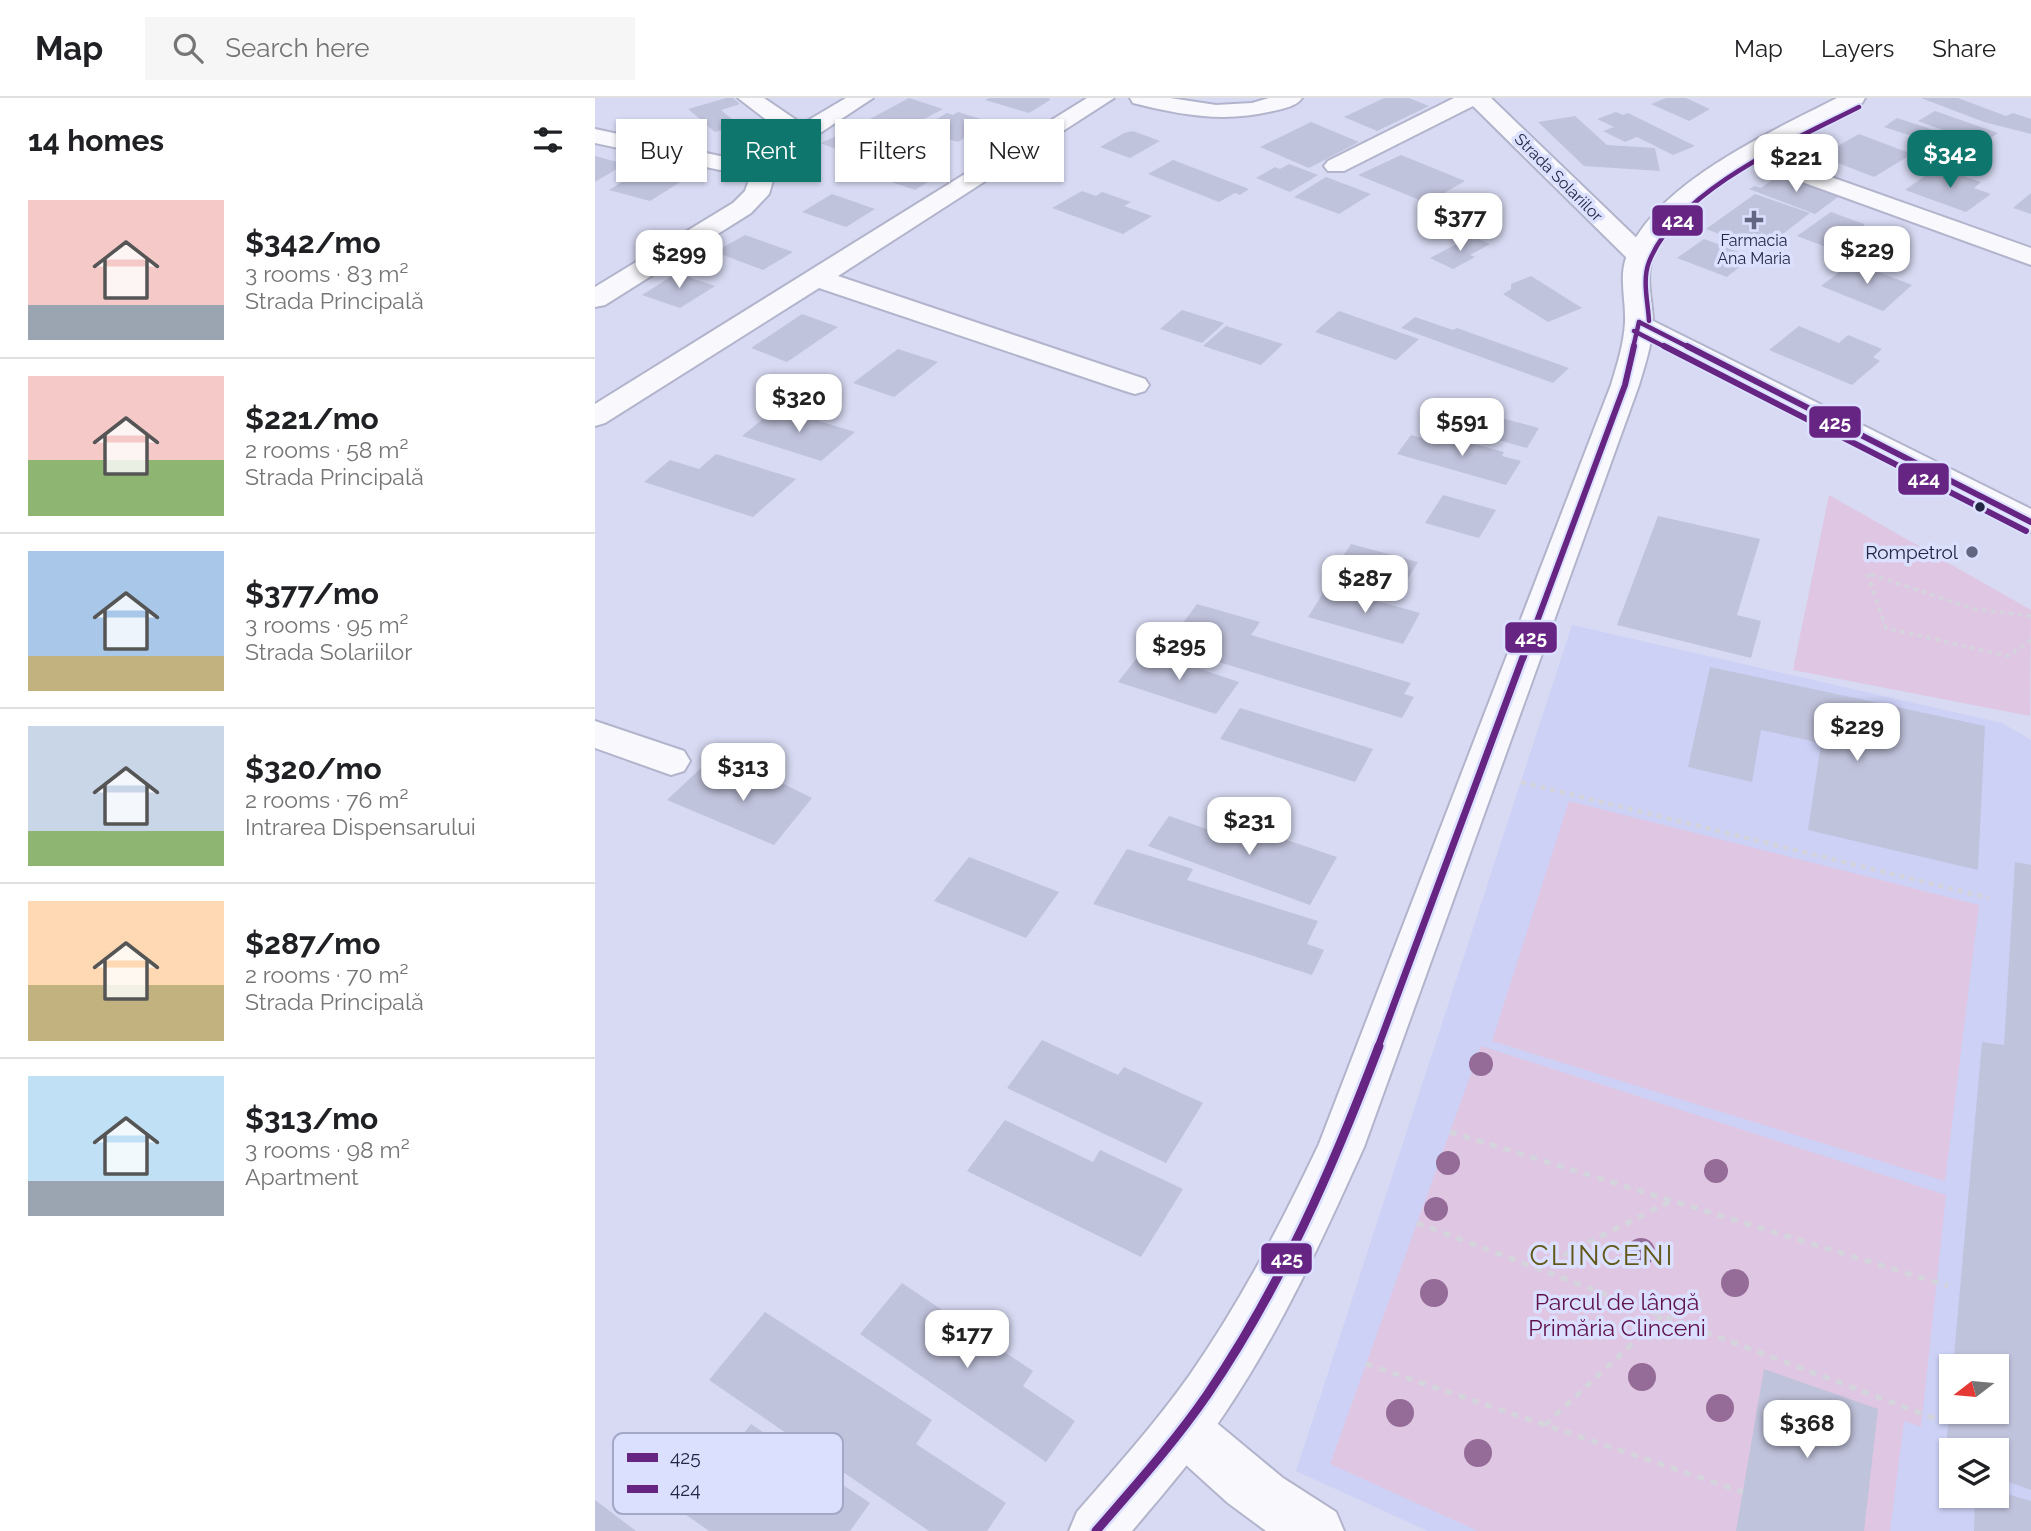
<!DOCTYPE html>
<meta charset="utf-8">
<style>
:root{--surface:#fff;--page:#f6f6f6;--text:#202124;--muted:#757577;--line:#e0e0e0;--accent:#0f766e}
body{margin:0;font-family:Raleway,sans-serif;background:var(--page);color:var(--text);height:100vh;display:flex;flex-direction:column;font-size:26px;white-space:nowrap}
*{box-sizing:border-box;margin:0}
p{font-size:23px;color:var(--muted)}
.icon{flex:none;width:38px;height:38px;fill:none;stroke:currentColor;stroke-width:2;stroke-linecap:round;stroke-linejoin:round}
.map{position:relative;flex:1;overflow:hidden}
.details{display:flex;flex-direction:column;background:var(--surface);width:595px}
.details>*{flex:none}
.top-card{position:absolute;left:21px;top:21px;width:665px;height:63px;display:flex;gap:14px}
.needle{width:46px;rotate:254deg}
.tools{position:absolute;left:1344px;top:1256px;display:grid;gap:14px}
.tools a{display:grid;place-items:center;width:70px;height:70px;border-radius:0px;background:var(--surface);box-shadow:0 2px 5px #0004;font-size:35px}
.price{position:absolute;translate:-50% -60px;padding:0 16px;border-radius:14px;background:#fff;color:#222;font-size:23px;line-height:46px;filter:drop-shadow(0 2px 4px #0008)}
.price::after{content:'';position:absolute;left:50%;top:42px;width:21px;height:16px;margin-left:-10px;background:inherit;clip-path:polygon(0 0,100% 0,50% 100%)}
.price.on{background:var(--accent);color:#fff}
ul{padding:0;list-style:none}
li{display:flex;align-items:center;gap:21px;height:175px;padding:0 28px}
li+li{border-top:2px solid var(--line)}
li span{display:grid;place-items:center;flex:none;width:196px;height:140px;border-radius:0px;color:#555}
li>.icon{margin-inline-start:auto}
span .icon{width:84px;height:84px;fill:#fffc;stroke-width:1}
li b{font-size:30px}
h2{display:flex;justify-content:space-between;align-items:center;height:84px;padding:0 28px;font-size:30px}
.pill{padding:0 24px;border-radius:0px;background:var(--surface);box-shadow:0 2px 5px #0004;font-size:24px;line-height:63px}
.pill.on{background:var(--accent);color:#fff}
header{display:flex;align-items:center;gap:42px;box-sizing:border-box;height:98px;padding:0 35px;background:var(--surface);border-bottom:2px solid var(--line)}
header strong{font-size:33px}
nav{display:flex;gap:38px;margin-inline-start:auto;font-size:24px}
.search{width:490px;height:63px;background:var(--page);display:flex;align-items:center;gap:18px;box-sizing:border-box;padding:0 24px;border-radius:0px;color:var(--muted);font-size:26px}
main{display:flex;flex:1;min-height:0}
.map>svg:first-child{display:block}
</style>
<header>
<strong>Map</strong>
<div class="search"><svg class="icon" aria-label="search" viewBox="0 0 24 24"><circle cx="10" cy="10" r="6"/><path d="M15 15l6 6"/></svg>Search here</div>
<nav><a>Map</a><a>Layers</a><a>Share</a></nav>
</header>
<main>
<section class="details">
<h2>14 homes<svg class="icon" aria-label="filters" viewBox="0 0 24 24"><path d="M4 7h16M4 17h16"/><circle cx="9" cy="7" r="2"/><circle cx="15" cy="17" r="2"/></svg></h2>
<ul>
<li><span style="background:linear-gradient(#f6c9c9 75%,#9aa5b1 0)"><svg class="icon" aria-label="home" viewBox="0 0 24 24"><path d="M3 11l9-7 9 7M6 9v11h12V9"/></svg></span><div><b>$342/mo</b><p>3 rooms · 83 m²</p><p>Strada Principală</p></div></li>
<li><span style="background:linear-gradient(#f6c9c9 60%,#8fb573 0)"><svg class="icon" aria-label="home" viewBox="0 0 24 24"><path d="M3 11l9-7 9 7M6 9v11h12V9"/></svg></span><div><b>$221/mo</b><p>2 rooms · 58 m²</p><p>Strada Principală</p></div></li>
<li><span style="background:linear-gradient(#a9c7e8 75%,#c2b280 0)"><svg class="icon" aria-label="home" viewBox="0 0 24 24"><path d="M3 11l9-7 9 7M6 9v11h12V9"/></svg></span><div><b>$377/mo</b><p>3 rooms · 95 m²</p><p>Strada Solariilor</p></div></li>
<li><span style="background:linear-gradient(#c9d6e8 75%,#8fb573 0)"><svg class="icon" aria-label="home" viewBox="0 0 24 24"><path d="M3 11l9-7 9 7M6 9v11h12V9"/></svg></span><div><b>$320/mo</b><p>2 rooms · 76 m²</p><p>Intrarea Dispensarului</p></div></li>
<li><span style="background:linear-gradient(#ffd9b3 60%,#c2b280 0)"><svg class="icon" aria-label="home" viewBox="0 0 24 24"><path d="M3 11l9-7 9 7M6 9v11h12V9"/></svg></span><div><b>$287/mo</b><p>2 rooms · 70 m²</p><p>Strada Principală</p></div></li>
<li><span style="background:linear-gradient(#bfe0f5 75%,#9aa5b1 0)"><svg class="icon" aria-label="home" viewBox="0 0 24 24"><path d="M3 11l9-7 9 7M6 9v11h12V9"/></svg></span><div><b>$313/mo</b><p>3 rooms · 98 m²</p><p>Apartment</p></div></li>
</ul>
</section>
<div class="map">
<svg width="1436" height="1433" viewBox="0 0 1436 1433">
<rect width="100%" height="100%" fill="#d7daf2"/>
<!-- built -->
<path fill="#cdd1f6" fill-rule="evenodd" d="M977,527L1407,625L1436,642V1433H833L701,1373ZM1356,1269H1402V1314H1356ZM1356,1353H1402V1398H1356Z"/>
<!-- green -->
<g fill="#dfc6e3">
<polygon points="1234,397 1436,512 1435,618 1198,572"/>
<polygon points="974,703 1384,807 1350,1083 897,943"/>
<polygon points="886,948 1351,1097 1326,1329 1309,1323 1295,1433 883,1433 735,1366"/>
</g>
<!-- building -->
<g fill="#c0c3dc">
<polygon points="131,0 138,0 145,6 126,12 144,27 120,34 93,11"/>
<polygon points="314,0 348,11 307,33 273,22"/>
<polygon points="394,0 454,0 455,2 434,15 390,2"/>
<polygon points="789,0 814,0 834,8 782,33 749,19"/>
<polygon points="1071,0 1091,0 1115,11 1094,23 1056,6"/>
<polygon points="1326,0 1363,0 1411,18 1418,15 1436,21 1436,36 1389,24"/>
<polygon points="1340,13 1403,35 1387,46 1323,23"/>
<polygon points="363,14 396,24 363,44 323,32 352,15 358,17"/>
<polygon points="1021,14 1028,17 1033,15 1100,48 1078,57 1042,39 1030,44 1008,33 1019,29 1002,21"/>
<polygon points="980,18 1012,47 1060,50 1065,73 989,68 943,24"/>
<polygon points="1302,20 1381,46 1369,55 1289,29"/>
<polygon points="716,24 764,44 714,70 665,49"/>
<polygon points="265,27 296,39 257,58 226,45"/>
<polygon points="538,33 565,43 535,60 505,49 529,35"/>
<polygon points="1264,36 1317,56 1279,79 1225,58"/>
<polygon points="316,57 356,70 320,92 279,78"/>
<polygon points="806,57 870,83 832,105 763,77"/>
<polygon points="0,58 30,66 0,84"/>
<polygon points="578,62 654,91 645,97 640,95 624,104 553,76"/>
<polygon points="694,66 723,77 695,94 661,80 680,69 685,71"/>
<polygon points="47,72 87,83 55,103 14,92"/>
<polygon points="1337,73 1348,77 1354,73 1386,84 1379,90 1396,96 1371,114 1310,92"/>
<polygon points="1184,77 1243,99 1220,116 1154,91 1160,88 1166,90"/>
<polygon points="731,79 776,96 744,116 699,99"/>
<polygon points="487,93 501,98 507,94 536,104 529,108 557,118 528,136 457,110"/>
<polygon points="1436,95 1436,116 1418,110"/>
<polygon points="237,96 280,111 251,129 207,114"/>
<polygon points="1160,96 1215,115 1167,152 1111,131"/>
<polygon points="1236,114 1269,126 1269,134 1262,139 1267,141 1247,155 1202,138"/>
<polygon points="150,137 198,154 168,172 120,154"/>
<polygon points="877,138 895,146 875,157 880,159 858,171 835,160"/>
<polygon points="1109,141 1157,159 1132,179 1082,160"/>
<polygon points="1258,164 1317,187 1288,213 1226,188"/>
<polygon points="82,175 120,188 85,210 47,197"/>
<polygon points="936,178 987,210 953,224 908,196 916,191 916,186"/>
<polygon points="587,212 629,225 607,245 565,231"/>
<polygon points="744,213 824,241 801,262 720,234"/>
<polygon points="207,216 243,229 192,264 156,250"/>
<polygon points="820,219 858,232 862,230 974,270 958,285 806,230"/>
<polygon points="631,228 688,246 666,267 608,248"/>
<polygon points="1204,228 1244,245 1253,237 1287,251 1278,259 1285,263 1257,287 1174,252"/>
<polygon points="303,251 343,264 299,299 258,285"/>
<polygon points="180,311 197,316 204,311 229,319 224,323 260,334 226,363 147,338"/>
<polygon points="873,311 944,330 932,350 860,330"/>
<polygon points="816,337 840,344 846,337 909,354 907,358 926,363 911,387 802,356"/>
<polygon points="121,356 201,381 158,419 49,384 75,362 104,371"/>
<polygon points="848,397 901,412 884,440 830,425"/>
<polygon points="1063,418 1165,441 1142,517 1166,523 1156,560 1022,527"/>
<polygon points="756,446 823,464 802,499 771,490 777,480 740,470"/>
<polygon points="732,489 825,515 808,546 713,519"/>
<polygon points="602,506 665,524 656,537 816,585 809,596 819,599 807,620 571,548"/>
<polygon points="548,552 644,584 621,616 523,584"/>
<polygon points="1115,569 1390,628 1383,772 1213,732 1226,645 1166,632 1157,684 1093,669"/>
<polygon points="645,610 778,651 760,684 625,641"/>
<polygon points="106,670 137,682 148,674 167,683 173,678 217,700 179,747 72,702"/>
<polygon points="574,718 632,738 642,725 742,759 715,807 553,748"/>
<polygon points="532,751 598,771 592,782 723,823 712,846 729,852 717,877 498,806"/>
<polygon points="374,759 464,794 431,840 339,803"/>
<polygon points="1420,764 1436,767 1436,1392 1402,1380 1402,1353 1356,1353 1356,1365 1350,1363 1354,1314 1402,1314 1402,1269 1358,1269 1387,944 1409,947"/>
<polygon points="447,942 523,977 529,969 608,1005 571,1065 412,990"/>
<polygon points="410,1022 498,1064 505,1052 588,1091 546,1159 372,1073"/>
<polygon points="307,1185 438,1273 428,1288 480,1323 451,1364 265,1236"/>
<polygon points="170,1214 337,1322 321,1346 411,1405 392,1433 334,1433 114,1282"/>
<polygon points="1169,1271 1283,1311 1269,1433 1141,1433"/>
<polygon points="156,1326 275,1405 255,1433 114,1433 87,1414"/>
<polygon points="1402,1393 1436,1403 1436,1433 1379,1433 1380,1398 1402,1398"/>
<polygon points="0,1402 41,1433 0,1433"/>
</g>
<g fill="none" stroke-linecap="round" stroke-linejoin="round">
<defs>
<g id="minor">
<polygon points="143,0 169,0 207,26 251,0 278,0 225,35 171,62 179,79 174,96 156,115 10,207 0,209 0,189 138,105 150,93 155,79 150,68 125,72 0,45 0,31 125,58 154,52 190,36"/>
<polygon points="492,0 519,0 243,178 550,281 554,287 550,293 540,296 530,293 224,190 10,325 0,328 0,306"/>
<path d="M535,0H575L621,7L657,5L674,0H707C702,8 688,11 678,13C629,25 586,17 538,5Z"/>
<polygon points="859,0 896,0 1054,152 1058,158 1054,164 1036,164 878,8 749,73 733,73 729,68 733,63"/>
<polygon points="1157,51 1436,150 1436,167 1149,63 1145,58 1149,53"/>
<polygon points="0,623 89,653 95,663 89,673 76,677 0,650"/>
<polygon points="588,1304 606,1312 688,1380 741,1414 749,1433 671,1433 633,1405 570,1348 562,1330 570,1312"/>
</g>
<polygon id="tertiary" points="1044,216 1436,411 1436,434 1425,431 1034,230 1030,224 1034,218"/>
<path id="secondary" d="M1242,0H1270L1267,5C1210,35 1077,97 1057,161C1050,181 1058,204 1058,225C1057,246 1050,267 1044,287L769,1049C728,1140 686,1232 630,1315C602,1357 569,1395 537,1433H474L482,1414C520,1370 560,1326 594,1278C645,1205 686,1126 724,1046L1016,287C1022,267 1029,246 1030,224C1031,203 1024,180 1031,160C1058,86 1176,34 1242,0Z"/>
</defs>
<!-- minor casing -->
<use href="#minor" stroke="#b2b4cc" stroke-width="4"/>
<!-- tertiary casing -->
<use href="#tertiary" stroke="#b2b4cc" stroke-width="4"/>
<!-- secondary casing -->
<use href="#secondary" stroke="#b2b4cc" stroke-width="4"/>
<!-- path-far2 -->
<polyline stroke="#d4d4dc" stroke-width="3.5" stroke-dasharray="4.5 4.5" stroke-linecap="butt" points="1436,518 1379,511 1272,475 1291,530 1413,558 1436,542"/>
<!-- path-far1 -->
<polyline stroke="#d4d4dc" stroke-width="4.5" stroke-dasharray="5 5" stroke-linecap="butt" points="926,684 1394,800"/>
<!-- path -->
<g stroke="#d4d4dc" stroke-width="5" stroke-dasharray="7 7" stroke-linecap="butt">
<polyline points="855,1034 1353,1188"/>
<polyline points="822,1125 1341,1321"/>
<polyline points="943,1170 1076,1103"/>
<polyline points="771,1266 1148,1394"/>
<polyline points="950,1327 1067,1218"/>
</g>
<!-- minor -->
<use href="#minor" fill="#f9f9fd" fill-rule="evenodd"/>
<!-- tertiary -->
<use href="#tertiary" fill="#f9f9fd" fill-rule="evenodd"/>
<!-- secondary -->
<use href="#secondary" fill="#f9f9fd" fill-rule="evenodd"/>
<defs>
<g id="bus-1-far3">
<polyline points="1044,224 1095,250"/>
<polyline points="1038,250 1044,224"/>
</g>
<g id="bus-1-far2">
<polyline points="1092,248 1436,424"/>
<polyline points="928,561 1030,287 1039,248"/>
</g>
<polyline id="bus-1-far1" points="783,949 928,559"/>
<path id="bus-1" d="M501,1433C539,1389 579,1345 612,1297C686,1189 738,1069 784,948"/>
<g id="bus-2-far1">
<path d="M1054,223C1053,204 1047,182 1054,164C1082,92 1199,42 1264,9"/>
<polyline points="1039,233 1072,250"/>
</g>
<polyline id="bus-2" points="1069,248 1431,433"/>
</defs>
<!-- bus-1-far3 casing -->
<use href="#bus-1-far3" stroke="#dbe0fe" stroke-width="8"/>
<!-- bus-1-far2 casing -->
<use href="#bus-1-far2" stroke="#dbe0fe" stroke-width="10"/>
<!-- bus-1-far1 casing -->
<use href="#bus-1-far1" stroke="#dbe0fe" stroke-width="12"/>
<!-- bus-1 casing -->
<use href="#bus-1" stroke="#dbe0fe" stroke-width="14"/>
<!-- bus-2-far1 casing -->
<use href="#bus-2-far1" stroke="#dbe0fe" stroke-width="8"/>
<!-- bus-2 casing -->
<use href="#bus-2" stroke="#dbe0fe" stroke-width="10"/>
<!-- bus-1-far3 -->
<use href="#bus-1-far3" stroke="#662483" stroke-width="4.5"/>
<!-- bus-1-far2 -->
<use href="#bus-1-far2" stroke="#662483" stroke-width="6"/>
<!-- bus-1-far1 -->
<use href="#bus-1-far1" stroke="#662483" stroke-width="7"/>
<!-- bus-1 -->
<use href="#bus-1" stroke="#662483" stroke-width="9"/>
<!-- bus-2-far1 -->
<use href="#bus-2-far1" stroke="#662483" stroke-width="4.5"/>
<!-- bus-2 -->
<use href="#bus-2" stroke="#662483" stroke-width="6"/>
</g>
<!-- trees -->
<g fill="#956c98">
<circle cx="886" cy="966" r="12"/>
<circle cx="853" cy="1065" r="12"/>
<circle cx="1121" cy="1073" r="12"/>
<circle cx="841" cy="1111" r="12"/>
<circle cx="1046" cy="1154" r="14"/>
<circle cx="1140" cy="1185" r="14"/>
<circle cx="839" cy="1195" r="14"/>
<circle cx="1047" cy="1279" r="14"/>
<circle cx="1125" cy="1310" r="14"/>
<circle cx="805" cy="1315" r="14"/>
<circle cx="883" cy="1355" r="14"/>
</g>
<!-- markers -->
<g fill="#636680" stroke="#dbe0fe" stroke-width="2.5">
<path d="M1155.5 111.5h7v7h7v7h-7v7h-7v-7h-7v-7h7z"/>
<circle cx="1377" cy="454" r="7"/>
</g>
<circle fill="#242743" stroke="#dbe0fe" stroke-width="2.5" cx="1385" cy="409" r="6"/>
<g text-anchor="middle" stroke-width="7" stroke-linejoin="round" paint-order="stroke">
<!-- far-street labels -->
<g font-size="16" fill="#242743" stroke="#dbe0fe">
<text transform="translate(964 79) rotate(45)" y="6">Strada Solariilor</text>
</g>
<!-- far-poi labels -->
<g font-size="16" fill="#242743" stroke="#dbe0fe">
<text x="1159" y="148">Farmacia<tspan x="1159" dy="18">Ana Maria</tspan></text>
</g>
<!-- poi labels -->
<g font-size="19" fill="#242743" stroke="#dbe0fe" text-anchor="end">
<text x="1363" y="461">Rompetrol</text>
</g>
<!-- near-park labels -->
<g font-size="23" fill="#5f124e" stroke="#dbe0fe">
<text x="1022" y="1212">Parcul de lângă<tspan x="1022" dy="26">Primăria Clinceni</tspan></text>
</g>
<!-- near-quarter labels -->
<g font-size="28" letter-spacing="2" fill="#63581b" stroke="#dbe0fe">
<text x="1007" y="1167">CLINCENI</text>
</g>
</g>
<!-- legend -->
<rect x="18" y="1335" width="230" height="81" rx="10" fill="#dbe0fe" stroke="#a4a8c6" stroke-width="2"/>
<rect x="32" y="1355" width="31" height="9" fill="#662483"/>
<rect x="32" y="1387" width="31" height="8" fill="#662483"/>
<g font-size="19" fill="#242743">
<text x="75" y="1366">425</text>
<text x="75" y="1398">424</text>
</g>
<g stroke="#dbe0fe" stroke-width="2.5">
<rect x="1056" y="106" width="53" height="33" rx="7" fill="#662483"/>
<rect x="1213" y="307" width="54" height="34" rx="7" fill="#662483"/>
<rect x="1302" y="364" width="53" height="34" rx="7" fill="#662483"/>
<rect x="909" y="523" width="54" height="33" rx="7" fill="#662483"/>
<rect x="665" y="1144" width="53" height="33" rx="7" fill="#662483"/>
</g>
<g font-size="19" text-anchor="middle" font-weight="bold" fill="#fff">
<text x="1083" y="129">424</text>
<text x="1240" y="331">425</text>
<text x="1329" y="387">424</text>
<text x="936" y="546">425</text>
<text x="692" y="1167">425</text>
</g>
</svg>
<div class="tools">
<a><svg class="needle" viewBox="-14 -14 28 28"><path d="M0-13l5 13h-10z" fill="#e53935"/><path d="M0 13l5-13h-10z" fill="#757577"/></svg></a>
<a><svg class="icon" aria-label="layers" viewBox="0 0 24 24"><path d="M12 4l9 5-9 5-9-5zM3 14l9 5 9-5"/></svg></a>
</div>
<b class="price on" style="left:1355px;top:92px">$342</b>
<b class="price" style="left:1201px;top:96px">$221</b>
<b class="price" style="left:865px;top:155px">$377</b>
<b class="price" style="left:1272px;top:188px">$229</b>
<b class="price" style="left:84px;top:192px">$299</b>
<b class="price" style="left:204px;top:336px">$320</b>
<b class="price" style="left:867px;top:360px">$591</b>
<b class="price" style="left:770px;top:517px">$287</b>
<b class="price" style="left:584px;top:584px">$295</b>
<b class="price" style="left:1262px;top:665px">$229</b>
<b class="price" style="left:148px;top:705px">$313</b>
<b class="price" style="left:654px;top:759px">$231</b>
<b class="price" style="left:372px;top:1272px">$177</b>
<b class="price" style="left:1212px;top:1362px">$368</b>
<div class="top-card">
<a class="pill">Buy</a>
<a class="pill on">Rent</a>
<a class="pill">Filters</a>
<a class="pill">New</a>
</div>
</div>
</main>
